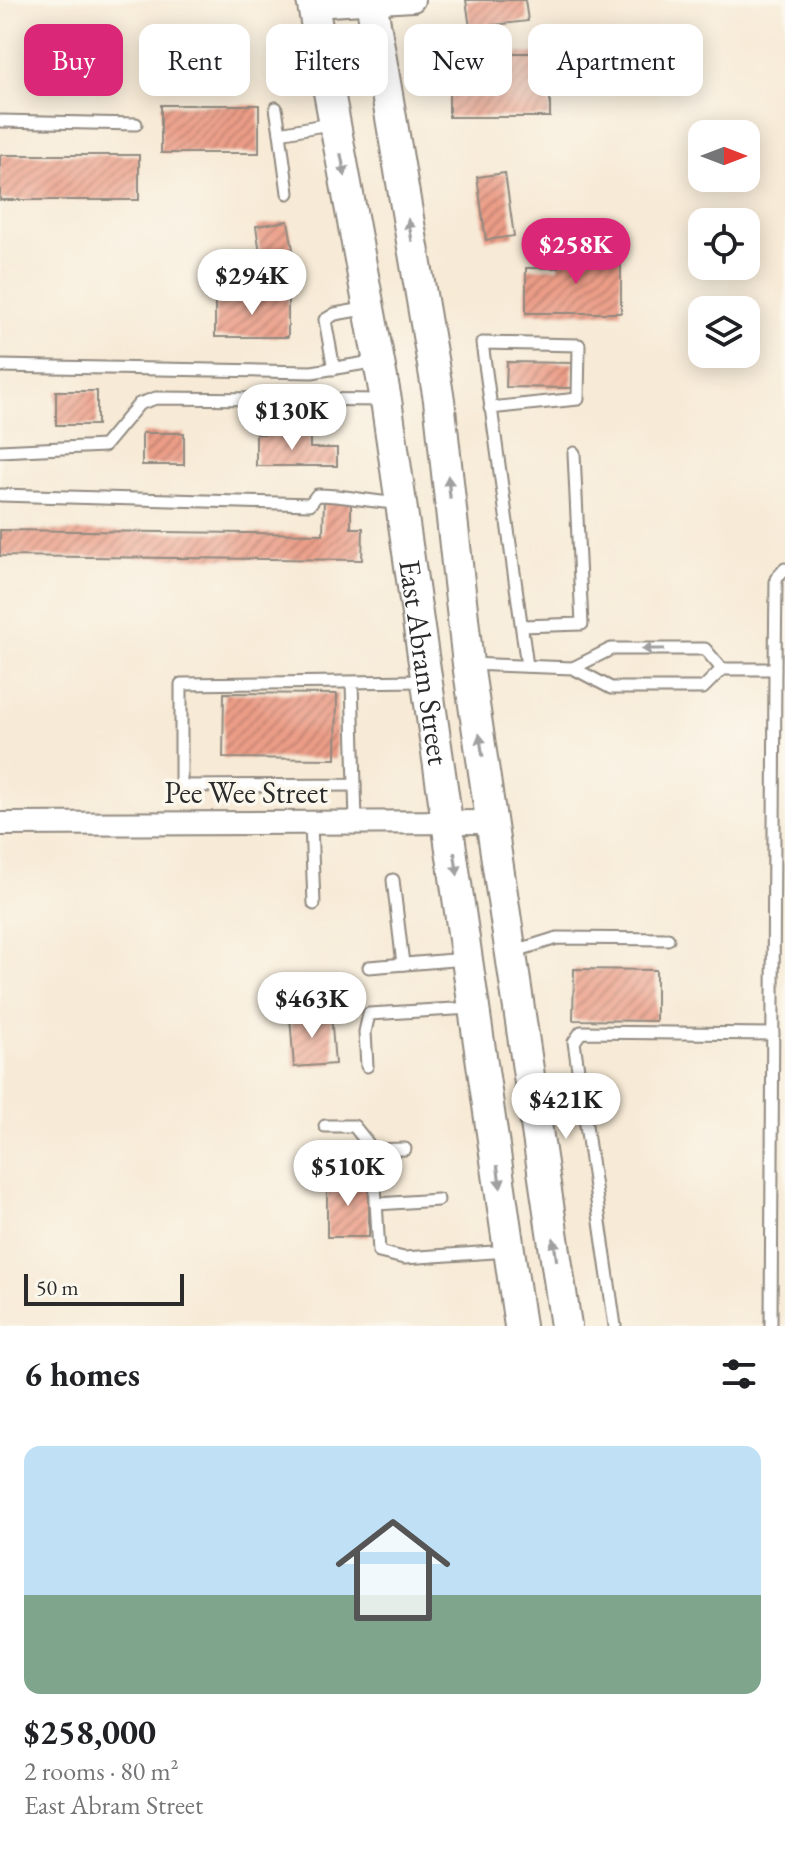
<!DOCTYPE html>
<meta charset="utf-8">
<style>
:root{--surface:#fff;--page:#f6f6f6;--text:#202124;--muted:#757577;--line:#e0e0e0;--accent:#db2777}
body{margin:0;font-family:"EB Garamond",serif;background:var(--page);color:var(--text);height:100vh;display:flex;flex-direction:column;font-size:30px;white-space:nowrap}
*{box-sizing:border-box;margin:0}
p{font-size:26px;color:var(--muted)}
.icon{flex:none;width:44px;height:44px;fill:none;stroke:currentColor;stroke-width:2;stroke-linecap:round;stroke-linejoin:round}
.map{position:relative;height:1326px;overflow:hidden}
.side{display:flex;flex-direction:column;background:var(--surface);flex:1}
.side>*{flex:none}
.guide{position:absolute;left:24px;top:24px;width:738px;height:72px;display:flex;gap:16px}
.needle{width:52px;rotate:90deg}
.buttons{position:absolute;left:688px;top:120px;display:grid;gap:16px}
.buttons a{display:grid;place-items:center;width:72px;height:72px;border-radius:16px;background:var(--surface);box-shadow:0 4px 20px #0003;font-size:40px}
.scale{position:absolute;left:24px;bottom:20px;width:160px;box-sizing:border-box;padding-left:8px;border:4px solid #2b2b2b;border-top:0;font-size:22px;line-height:28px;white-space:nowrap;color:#2b2b2b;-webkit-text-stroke:6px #fbf7ec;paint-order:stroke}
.price{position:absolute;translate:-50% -68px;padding:0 18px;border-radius:28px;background:#fff;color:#222;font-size:26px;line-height:52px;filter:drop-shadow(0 2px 4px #0008)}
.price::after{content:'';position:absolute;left:50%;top:48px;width:24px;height:18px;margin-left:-12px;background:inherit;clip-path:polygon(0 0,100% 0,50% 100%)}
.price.current{background:var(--accent);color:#fff}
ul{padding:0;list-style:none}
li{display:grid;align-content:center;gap:16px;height:424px;padding:0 24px}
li+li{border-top:2px solid var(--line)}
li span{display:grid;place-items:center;height:248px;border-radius:16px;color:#555}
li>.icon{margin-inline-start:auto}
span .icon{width:144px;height:144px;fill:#fffc;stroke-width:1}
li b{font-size:34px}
h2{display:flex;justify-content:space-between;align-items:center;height:96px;padding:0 24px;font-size:34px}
.chip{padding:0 28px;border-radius:16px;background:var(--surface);box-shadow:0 4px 20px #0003;font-size:28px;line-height:72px}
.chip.current{background:var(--accent);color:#fff}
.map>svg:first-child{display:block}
</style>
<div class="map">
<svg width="785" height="1326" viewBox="0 0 785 1326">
<defs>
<pattern id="building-hatch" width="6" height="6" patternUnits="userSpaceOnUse" patternTransform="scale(2)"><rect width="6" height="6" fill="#eb9d87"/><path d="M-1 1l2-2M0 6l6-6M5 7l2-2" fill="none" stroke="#bf806f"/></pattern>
</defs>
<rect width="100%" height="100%" fill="#fbf7ec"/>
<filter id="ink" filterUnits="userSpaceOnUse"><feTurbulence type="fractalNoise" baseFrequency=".0125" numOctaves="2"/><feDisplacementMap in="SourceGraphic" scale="16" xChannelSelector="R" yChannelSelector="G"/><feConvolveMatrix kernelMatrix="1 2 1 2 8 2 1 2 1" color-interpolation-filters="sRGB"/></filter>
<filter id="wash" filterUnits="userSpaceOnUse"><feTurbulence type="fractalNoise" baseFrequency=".006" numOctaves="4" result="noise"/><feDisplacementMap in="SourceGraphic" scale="32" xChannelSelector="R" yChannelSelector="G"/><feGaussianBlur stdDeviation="1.8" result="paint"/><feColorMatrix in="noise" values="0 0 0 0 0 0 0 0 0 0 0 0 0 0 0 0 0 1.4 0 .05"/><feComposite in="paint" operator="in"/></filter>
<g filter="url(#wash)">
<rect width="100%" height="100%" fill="#f7ead6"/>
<g id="blocks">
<!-- building -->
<g fill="url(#building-hatch)">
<polygon points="466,0 525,0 528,21 470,28"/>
<rect x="449" y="53" width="101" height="64"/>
<rect x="161" y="105" width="98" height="48"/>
<rect x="0" y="155" width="139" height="45"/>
<polygon points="505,173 514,236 486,240 477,177"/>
<polygon points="288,221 295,261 262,267 256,226"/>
<polygon points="559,255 621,257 621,313 526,313 526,268 559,268"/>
<rect x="215" y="297" width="73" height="40"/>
<polygon points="507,362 573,363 572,388 506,387"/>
<rect x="56" y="391" width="41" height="34"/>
<rect x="142" y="433" width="42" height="32"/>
<polygon points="256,434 310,434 310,448 337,448 337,466 256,466"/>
<polygon points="324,498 351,498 351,528 363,528 362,560 0,556 0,530 323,534"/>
<polygon points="224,693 337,694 336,759 223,758"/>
<polygon points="574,969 656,970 656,1021 573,1020"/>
<rect x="286" y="993" width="41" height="18"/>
<polygon points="331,1014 335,1064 294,1067 290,1017"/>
<rect x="327" y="1178" width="42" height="59"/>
</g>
</g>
</g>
<g filter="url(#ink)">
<use href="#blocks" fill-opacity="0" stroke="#918a80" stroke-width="2"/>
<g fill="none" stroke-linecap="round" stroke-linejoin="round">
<defs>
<g id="service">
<polyline points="276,108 280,133"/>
<polyline points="0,121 136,124"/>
<polyline points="288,193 280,133 334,123"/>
<polyline points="0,366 312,372 378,361"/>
<polyline points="334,369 325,320 335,314 369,308"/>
<polyline points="490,408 578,399 579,345 482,343 527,666"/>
<polyline points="0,451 104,446 139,404 156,398 386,400"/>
<path d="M0,495L310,504L317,495C346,495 369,502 397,503"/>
<polyline points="522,626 582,624 574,453"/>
<polyline points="469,664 573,668 611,688 703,688 722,669 775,669 776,579 785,569"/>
<polyline points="573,668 611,649 705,649 722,669"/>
<polyline points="352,682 355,785 181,786 181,684 424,681"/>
<polyline points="355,785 356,823"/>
<polyline points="311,823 314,904"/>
<polyline points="393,880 403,964"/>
<polyline points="512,952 557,938 668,939"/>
<polyline points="369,967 465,959"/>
<polyline points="367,1066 365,1032 369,1014 471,1008"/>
<polyline points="325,1126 354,1126 373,1150"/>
<polyline points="405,1149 373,1150 379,1252 404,1258 509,1251"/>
<polyline points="377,1204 438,1200"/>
<polyline points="615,1326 574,1042 581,1032 773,1034"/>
<polyline points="771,1326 775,669"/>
</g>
<g id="minor">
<polyline points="313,6 413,0"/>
<polyline points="0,824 493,822"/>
</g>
<g id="secondary">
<path id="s1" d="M312,0L386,400L520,1326"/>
<polyline points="371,0 439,400 468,664 566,1326"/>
</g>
</defs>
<!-- service casing -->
<use href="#service" stroke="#918a80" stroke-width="15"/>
<!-- minor casing -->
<use href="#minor" stroke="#918a80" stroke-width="26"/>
<!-- secondary casing -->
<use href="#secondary" stroke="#918a80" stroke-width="34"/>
<!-- service -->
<use href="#service" stroke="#fff" stroke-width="11"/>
<!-- minor -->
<use href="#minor" stroke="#fff" stroke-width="22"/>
<!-- secondary -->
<use href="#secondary" stroke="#fff" stroke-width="30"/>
</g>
<!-- one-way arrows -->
<defs><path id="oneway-solid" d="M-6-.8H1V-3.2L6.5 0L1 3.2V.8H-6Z" transform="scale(2)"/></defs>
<g fill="#a0a0a0">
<use href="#oneway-solid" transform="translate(343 165) rotate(79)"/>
<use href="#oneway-solid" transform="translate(410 230) rotate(-100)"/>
<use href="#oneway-solid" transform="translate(449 487) rotate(-96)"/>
<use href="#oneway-solid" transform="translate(653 649) rotate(180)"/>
<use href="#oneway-solid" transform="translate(481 745) rotate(-99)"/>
<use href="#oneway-solid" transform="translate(456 864) rotate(82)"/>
<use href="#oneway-solid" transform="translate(499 1177) rotate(82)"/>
<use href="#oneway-solid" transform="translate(555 1249) rotate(-98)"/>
</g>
</g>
<g text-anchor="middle" stroke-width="7" stroke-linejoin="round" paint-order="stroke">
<!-- street labels -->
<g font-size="30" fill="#2b2b2b" stroke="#fbf7ec">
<text dy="10" stroke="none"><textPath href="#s1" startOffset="672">East Abram Street</textPath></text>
<text x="246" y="803">Pee Wee Street</text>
</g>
</g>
</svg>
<div class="buttons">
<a><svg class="needle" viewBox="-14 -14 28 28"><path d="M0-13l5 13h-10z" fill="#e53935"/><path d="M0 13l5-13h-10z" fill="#757577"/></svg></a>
<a><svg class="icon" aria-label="locate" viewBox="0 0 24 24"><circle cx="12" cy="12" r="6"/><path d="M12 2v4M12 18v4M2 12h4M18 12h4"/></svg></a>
<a><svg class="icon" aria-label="layers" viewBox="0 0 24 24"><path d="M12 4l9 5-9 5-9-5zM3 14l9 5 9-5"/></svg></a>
</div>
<div class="scale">50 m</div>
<b class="price current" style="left:576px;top:286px">$258K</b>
<b class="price" style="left:252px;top:317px">$294K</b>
<b class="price" style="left:292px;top:452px">$130K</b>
<b class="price" style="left:312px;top:1040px">$463K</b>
<b class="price" style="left:566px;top:1141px">$421K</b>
<b class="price" style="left:348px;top:1208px">$510K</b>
<div class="guide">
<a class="chip current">Buy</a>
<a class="chip">Rent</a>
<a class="chip">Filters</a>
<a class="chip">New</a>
<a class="chip">Apartment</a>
</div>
</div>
<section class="side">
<h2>6 homes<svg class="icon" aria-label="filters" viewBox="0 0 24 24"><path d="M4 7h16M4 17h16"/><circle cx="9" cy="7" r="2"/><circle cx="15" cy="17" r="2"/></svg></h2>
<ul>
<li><span style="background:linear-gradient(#bfe0f5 60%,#7fa58c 0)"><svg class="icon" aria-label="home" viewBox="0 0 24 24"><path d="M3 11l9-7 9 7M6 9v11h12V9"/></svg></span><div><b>$258,000</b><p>2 rooms · 80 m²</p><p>East Abram Street</p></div></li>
</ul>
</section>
